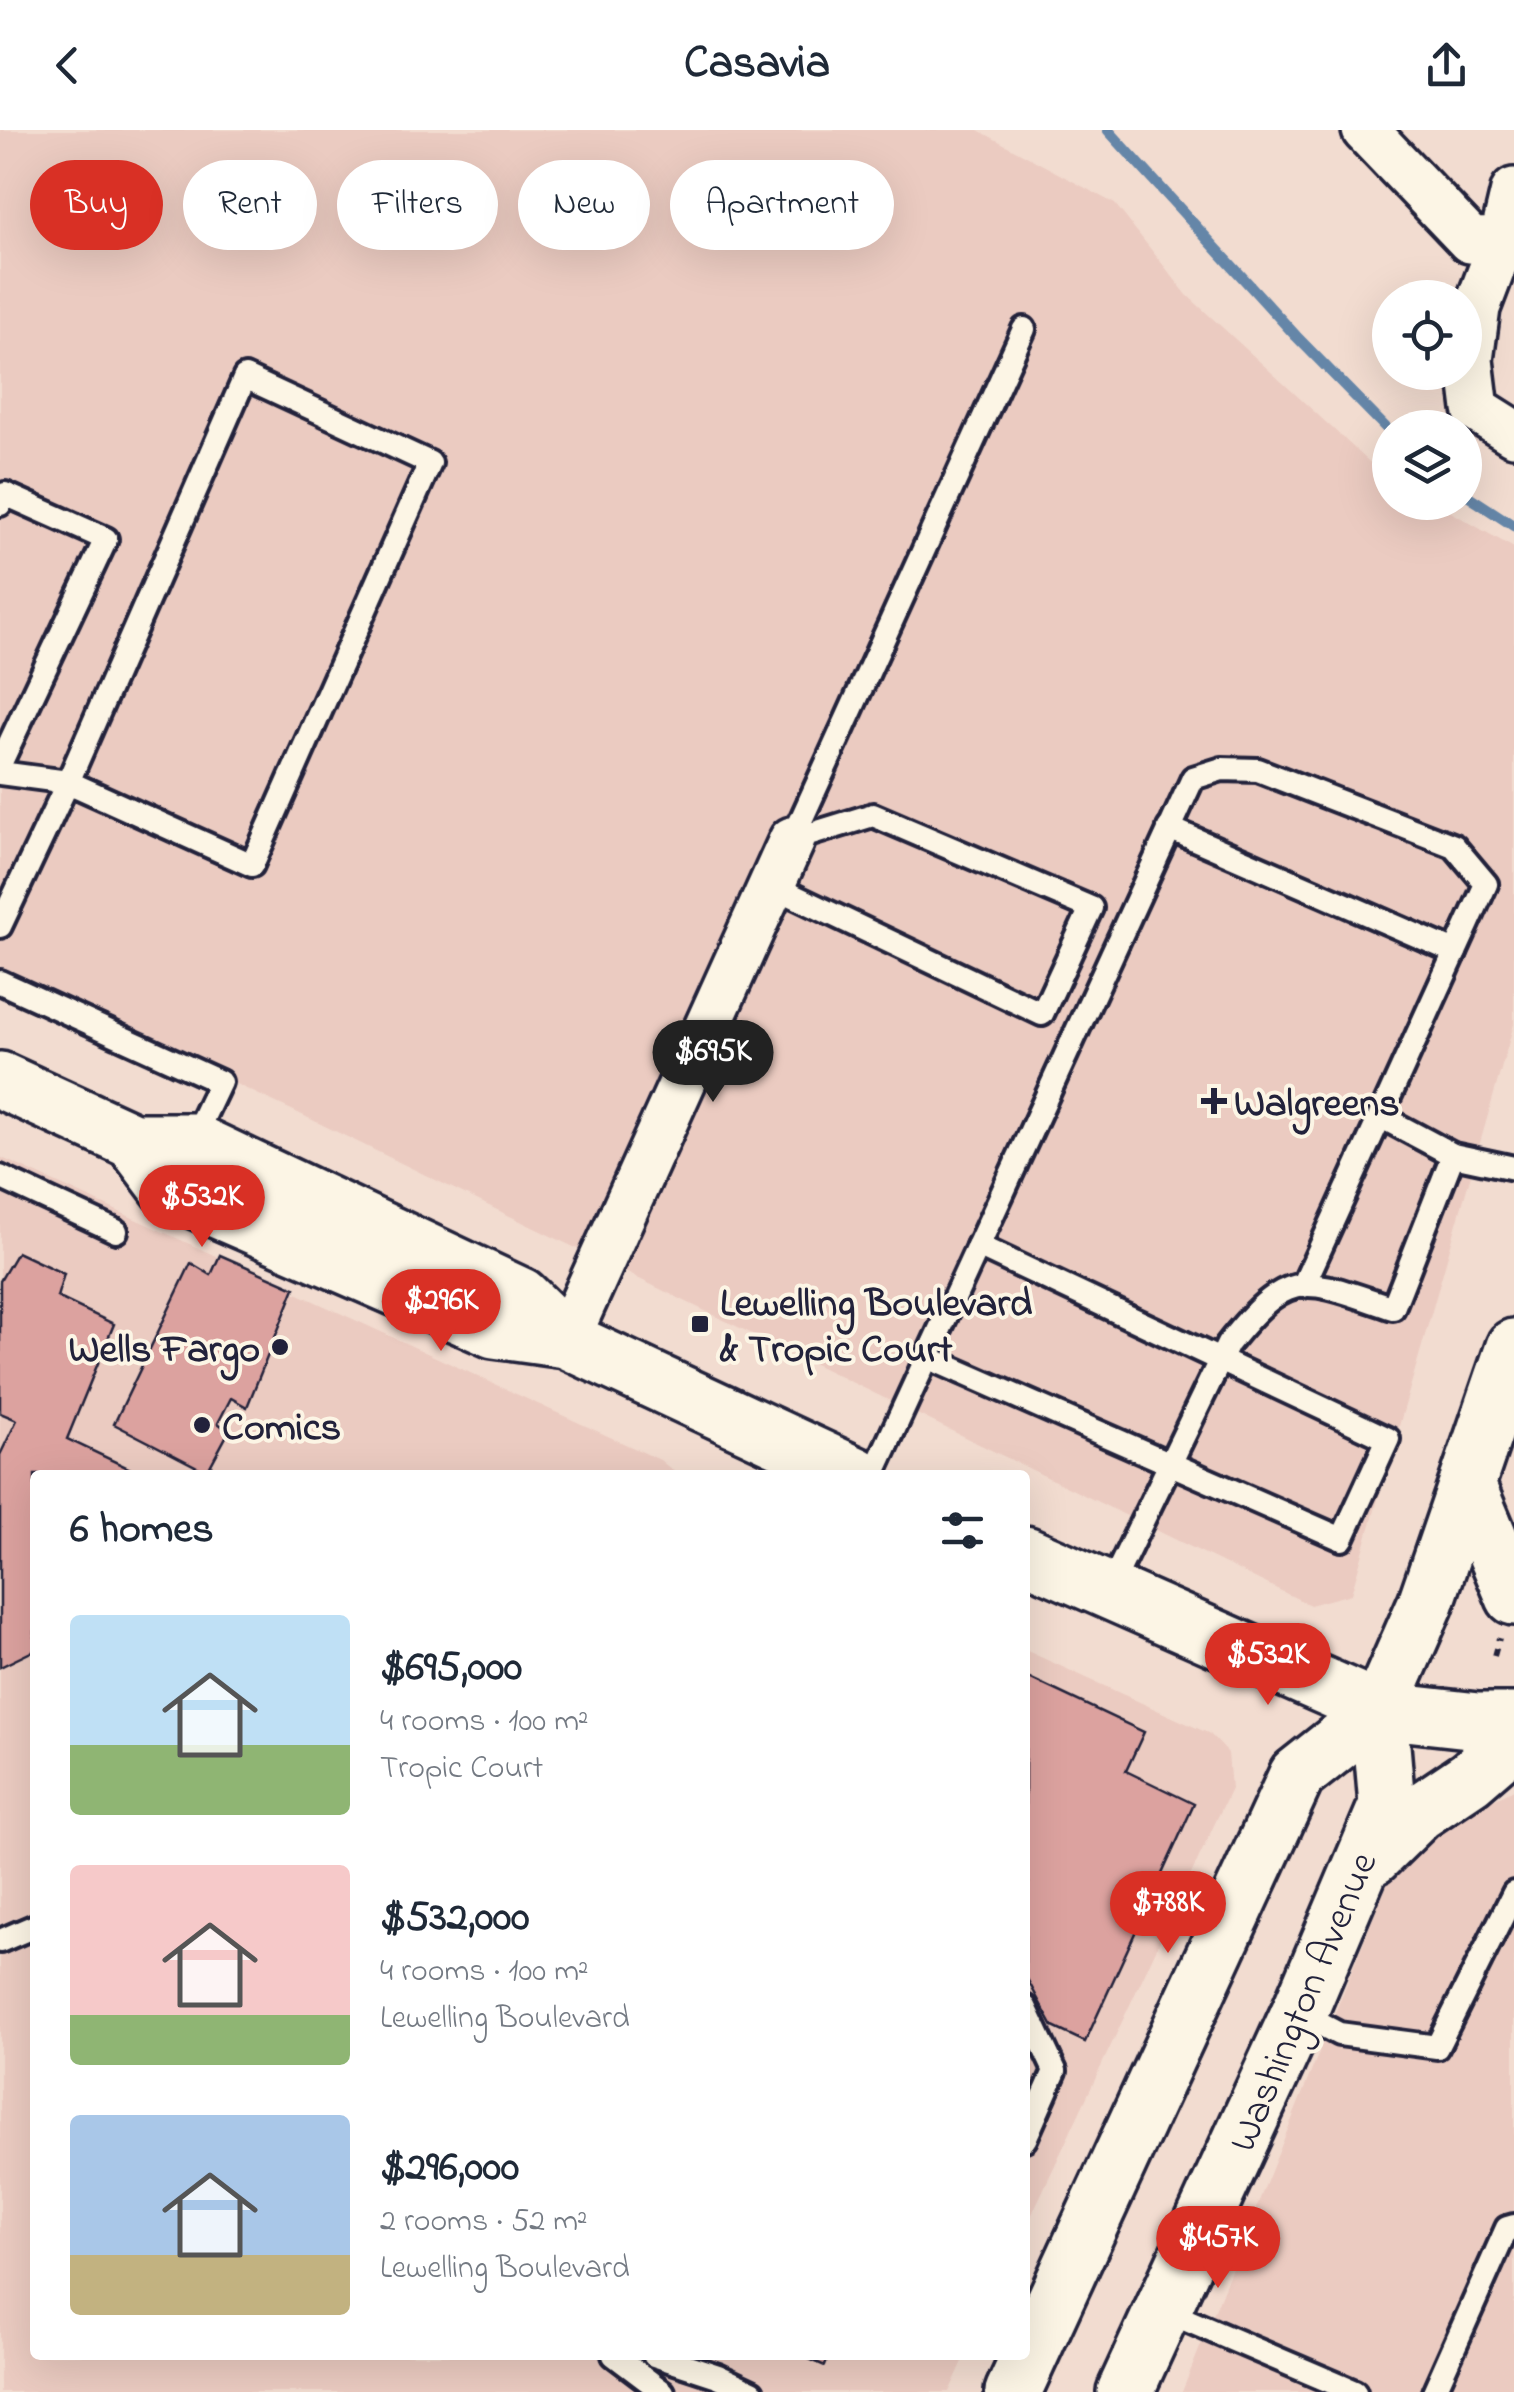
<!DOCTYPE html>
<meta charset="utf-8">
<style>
:root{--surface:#fff;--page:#f6f6f7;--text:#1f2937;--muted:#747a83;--accent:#d93025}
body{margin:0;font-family:"Indie Flower",sans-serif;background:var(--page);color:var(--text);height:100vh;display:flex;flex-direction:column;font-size:38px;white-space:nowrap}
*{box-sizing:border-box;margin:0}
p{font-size:32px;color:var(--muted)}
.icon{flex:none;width:55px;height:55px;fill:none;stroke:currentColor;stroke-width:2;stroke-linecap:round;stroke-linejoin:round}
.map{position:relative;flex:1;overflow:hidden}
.drawer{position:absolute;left:30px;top:1340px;width:1000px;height:890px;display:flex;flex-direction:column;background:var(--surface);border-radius:10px;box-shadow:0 10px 40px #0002}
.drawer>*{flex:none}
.top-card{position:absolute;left:30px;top:30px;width:1000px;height:90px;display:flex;gap:20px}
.buttons{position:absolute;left:1372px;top:150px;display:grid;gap:20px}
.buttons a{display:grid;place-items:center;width:110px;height:110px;border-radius:50%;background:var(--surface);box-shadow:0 10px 40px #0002;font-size:50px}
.price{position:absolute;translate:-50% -85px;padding:0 22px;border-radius:35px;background:var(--accent);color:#fff;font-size:32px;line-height:65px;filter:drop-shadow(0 2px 5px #0008)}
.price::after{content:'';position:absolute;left:50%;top:60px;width:30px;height:22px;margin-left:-15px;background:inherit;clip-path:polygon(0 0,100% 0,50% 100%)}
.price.selected{background:#222;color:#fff}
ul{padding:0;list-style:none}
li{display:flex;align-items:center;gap:30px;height:250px;padding:0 40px}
li span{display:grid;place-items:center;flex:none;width:280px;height:200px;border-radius:10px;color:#555}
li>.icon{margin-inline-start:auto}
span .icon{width:120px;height:120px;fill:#fffc;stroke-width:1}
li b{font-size:42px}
h2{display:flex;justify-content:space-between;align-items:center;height:120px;padding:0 40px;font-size:42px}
.pill{padding:0 35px;border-radius:45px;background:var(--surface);box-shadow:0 10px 40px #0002;font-size:35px;line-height:90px}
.pill.selected{background:var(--accent);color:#fff}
header{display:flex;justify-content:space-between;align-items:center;height:130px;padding:0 40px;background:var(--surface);font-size:45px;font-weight:800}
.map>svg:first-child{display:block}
</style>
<header><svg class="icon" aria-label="back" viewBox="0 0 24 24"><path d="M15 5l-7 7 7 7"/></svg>Casavia<svg class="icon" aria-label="share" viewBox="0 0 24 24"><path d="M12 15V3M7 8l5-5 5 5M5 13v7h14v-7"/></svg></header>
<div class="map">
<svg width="1514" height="2262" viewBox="0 0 1514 2262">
<rect width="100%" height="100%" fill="#f2dcd0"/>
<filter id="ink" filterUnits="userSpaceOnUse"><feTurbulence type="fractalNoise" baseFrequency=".01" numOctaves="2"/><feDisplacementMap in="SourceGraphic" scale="20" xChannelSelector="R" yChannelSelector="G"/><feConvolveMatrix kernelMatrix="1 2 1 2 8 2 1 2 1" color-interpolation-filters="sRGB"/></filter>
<g filter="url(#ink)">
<!-- built -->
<g fill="#ebcbc1">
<polygon points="0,0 978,0 1115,74 1187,165 1378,340 1390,347 1390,372 1435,373 1514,418 1514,894 1351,1464 1310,1475 296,982 0,845"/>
<polygon points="0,1027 660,1330 678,1345 35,1345 35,2225 966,2225 949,2262 0,2262"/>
<polygon points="1025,1520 1210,1604 1228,1623 1231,1659 1025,2099"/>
<polygon points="1514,1659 1514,2262 1182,2262 1403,1714"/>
</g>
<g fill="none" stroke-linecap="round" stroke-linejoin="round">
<!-- stream -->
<g stroke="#6586a8" stroke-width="11">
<polyline points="1108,0 1296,206 1390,302"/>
<polyline points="1465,364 1514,396"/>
</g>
</g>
<!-- building -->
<g fill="#dca29f" stroke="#22223b" stroke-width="2.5">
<polygon points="17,1122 64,1144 57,1167 114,1194 67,1309 143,1345 35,1345 35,1520 0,1537 0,1325 17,1290 0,1283 0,1151"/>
<polygon points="220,1125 295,1158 247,1277 231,1268 218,1293 229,1301 207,1342 114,1294 191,1133 211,1145"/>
<polygon points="1025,1546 1144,1602 1126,1641 1194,1674 1085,1912 1053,1897 1025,1845 1025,1762 1029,1753 1025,1743"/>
<polygon points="800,2225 829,2225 825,2236"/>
</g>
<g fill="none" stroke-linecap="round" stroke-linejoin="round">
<defs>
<g id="lane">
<polyline points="0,374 5,364 106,409 0,634"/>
<polyline points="0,643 68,652 252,735 430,333 245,247 68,652 0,796"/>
<polyline points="1169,698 1455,822"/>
<polyline points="792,710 1024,199"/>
<polyline points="771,755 1042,884 1091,778 873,685 792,710"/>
<polyline points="0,852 220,952 192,1011"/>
<polyline points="1380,986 1453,1025 1514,1038"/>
<polyline points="0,1047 116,1101"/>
<polyline points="927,1227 1342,1409 1388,1309 978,1116"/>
<polyline points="873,1345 1193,648 1222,639 1258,640 1454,716 1486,754 1303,1156"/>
<path d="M1109,1460L1228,1214C1291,1135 1305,1149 1393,1178L1453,1025"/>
<polyline points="0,1811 35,1796"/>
<polyline points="1025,1877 1055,1941 1025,2009"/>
<polyline points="1299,1883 1339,1904 1437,1917 1514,1763"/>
<polyline points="1163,2180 1355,2262"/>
<polyline points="614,2225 663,2262"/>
<polyline points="654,2225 718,2246 752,2262"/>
<polyline points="1434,2262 1507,2098 1514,2096"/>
</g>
<g id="street">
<polyline points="1365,0 1470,110 1502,112"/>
<polyline points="1514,61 1502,112 1477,178 1470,230 1476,279 1514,303"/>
<polyline points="566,1210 792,710"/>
</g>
<g id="secondary">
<polyline points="0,950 133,1011 192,1011 521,1166 566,1210"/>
<polyline points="133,1011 169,1059 494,1200 566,1210 856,1345"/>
<polyline points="1468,1357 1514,1467"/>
<polyline points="1025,1424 1379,1580 1478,1591 1514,1591"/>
<polyline points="1373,1727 1418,1683 1470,1648 1514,1610"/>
<polyline points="1013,2262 1297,1645 1379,1580"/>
<polyline points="1125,2262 1299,1883 1387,1675 1379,1580 1426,1473 1514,1217"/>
</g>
</defs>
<!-- lane casing -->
<use href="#lane" stroke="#22223b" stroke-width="30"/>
<!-- street casing -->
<use href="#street" stroke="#22223b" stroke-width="52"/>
<!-- secondary casing -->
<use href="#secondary" stroke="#22223b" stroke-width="62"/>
<!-- path -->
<polyline stroke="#22223b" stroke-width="6" stroke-dasharray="8 8" stroke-linecap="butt" points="1494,1526 1499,1508"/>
<!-- lane -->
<use href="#lane" stroke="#fcf5e5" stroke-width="22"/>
<!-- street -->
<use href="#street" stroke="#fcf5e5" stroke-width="45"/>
<!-- secondary -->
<use href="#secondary" stroke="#fcf5e5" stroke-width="55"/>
</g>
</g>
<!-- markers -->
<g fill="#22223b" stroke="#fcf5e5" stroke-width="4">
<path d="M1209 956h10v10h10v10h-10v10h-10v-10h-10v-10h10z"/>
<rect x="690" y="1184" width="20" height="20" rx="5"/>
<circle cx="280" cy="1217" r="10"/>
<circle cx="202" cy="1295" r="10"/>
</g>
<g text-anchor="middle" stroke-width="8" stroke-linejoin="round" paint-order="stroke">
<!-- poi labels -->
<g font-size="40" font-weight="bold" fill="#22223b" stroke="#fcf5e5" text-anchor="start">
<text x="1234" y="985">Walgreens</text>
<text x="720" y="1185">Lewelling Boulevard<tspan x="720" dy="46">&amp; Tropic Court</tspan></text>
<text x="260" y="1231" text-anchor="end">Wells Fargo</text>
<text x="222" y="1309">Comics</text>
</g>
<!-- street labels -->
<g font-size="40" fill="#22223b" stroke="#fcf5e5">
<text transform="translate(1301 1871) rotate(-67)" y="14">Washington Avenue</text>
</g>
</g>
</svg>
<div class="buttons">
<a><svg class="icon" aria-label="locate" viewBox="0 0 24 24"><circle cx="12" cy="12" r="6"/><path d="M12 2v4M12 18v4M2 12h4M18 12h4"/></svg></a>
<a><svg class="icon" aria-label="layers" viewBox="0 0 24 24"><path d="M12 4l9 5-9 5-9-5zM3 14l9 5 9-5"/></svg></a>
</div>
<b class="price selected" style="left:713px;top:975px">$695K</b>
<b class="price" style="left:202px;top:1120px">$532K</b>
<b class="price" style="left:441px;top:1224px">$296K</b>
<b class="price" style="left:1268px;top:1578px">$532K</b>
<b class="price" style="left:1168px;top:1826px">$788K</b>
<b class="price" style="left:1218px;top:2161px">$457K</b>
<div class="top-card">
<a class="pill selected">Buy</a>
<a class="pill">Rent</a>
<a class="pill">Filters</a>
<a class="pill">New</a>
<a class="pill">Apartment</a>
</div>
<section class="drawer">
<h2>6 homes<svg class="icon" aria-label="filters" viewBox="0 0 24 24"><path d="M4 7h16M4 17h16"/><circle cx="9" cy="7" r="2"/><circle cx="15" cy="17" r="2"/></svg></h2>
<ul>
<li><span style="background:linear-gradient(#bfe0f5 65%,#8fb573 0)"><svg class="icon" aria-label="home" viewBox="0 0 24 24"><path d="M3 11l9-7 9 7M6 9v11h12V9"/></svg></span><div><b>$695,000</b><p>4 rooms · 100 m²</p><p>Tropic Court</p></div></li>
<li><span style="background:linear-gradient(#f6c9c9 75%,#8fb573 0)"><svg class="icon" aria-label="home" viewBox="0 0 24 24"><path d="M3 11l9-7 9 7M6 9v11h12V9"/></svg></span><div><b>$532,000</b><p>4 rooms · 100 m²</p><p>Lewelling Boulevard</p></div></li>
<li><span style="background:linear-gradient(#a9c7e8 70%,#c2b280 0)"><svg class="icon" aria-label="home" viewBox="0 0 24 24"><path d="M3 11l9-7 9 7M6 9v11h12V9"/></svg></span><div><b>$296,000</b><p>2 rooms · 52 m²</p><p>Lewelling Boulevard</p></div></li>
</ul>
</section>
</div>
